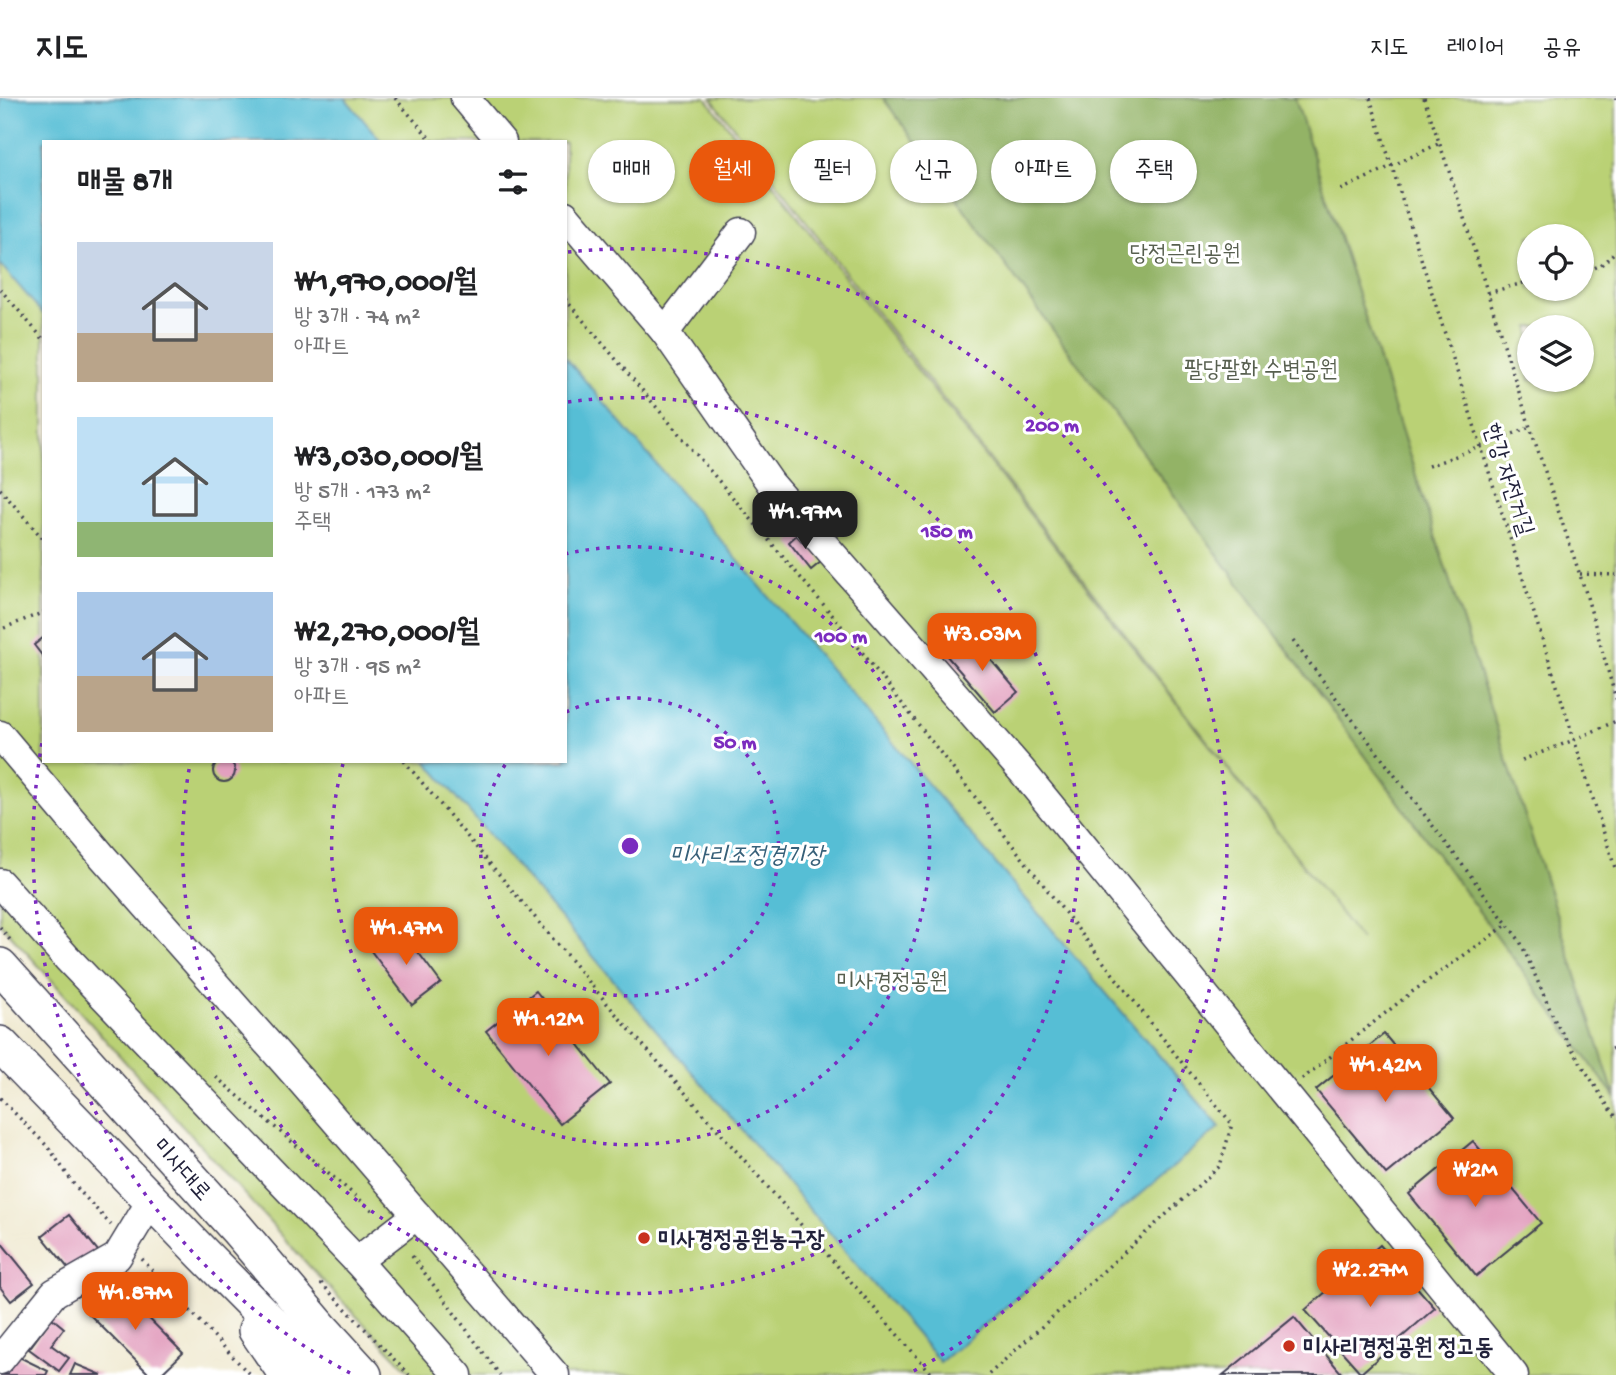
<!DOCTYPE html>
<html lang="ko">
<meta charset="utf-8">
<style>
:root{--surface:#fff;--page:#f2f2f2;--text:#202124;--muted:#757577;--line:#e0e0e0;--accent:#ea580c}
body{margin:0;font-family:"Gochi Hand","Poor Story",sans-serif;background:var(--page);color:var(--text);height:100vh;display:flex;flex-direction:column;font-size:26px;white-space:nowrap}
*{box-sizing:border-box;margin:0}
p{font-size:23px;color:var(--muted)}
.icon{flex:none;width:38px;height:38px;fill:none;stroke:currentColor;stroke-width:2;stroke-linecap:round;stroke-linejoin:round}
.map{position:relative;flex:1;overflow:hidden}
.details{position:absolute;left:42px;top:42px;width:525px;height:623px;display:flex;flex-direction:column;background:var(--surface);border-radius:0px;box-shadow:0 2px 5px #0004}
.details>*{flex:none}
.banner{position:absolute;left:588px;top:42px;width:665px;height:63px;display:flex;gap:14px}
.tools{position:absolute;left:1517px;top:126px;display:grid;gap:14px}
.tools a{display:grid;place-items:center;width:77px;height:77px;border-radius:50%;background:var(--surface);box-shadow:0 2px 5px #0004;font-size:35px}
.price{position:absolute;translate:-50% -60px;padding:0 16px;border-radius:14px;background:var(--accent);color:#fff;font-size:23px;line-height:46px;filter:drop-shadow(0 2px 4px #0008)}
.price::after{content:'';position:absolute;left:50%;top:42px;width:21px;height:16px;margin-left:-10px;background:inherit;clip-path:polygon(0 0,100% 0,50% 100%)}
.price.selected{background:#222;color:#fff}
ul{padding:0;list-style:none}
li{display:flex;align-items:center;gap:21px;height:175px;padding:0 35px}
li span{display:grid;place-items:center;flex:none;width:196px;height:140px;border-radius:0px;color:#555}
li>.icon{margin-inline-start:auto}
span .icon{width:84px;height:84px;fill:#fffc;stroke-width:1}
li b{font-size:30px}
h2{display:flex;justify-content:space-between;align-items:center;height:84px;padding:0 35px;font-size:30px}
.pill{padding:0 24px;border-radius:32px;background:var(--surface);box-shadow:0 2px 5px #0004;font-size:24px;line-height:63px}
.pill.selected{background:var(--accent);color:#fff}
header{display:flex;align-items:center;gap:42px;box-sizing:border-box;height:98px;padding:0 35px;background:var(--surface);border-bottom:2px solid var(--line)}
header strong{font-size:33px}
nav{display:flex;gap:38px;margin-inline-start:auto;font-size:24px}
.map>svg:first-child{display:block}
</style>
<header>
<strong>지도</strong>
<nav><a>지도</a><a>레이어</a><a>공유</a></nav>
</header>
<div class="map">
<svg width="1616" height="1277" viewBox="0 0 1616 1277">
<rect width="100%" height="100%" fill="#fff"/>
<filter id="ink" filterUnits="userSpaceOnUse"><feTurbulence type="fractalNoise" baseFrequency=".0143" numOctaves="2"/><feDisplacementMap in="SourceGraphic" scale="14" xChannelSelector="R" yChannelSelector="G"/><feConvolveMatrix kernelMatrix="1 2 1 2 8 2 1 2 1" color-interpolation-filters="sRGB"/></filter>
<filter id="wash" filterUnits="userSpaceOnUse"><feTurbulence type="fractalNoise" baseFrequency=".00686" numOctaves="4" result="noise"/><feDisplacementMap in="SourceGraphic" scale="28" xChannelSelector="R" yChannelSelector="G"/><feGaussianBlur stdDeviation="1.57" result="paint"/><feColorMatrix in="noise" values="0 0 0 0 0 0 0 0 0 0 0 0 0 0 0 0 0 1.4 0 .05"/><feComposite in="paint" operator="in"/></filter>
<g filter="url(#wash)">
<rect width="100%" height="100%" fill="#f0ead2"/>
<!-- green -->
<path fill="#bad175" stroke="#6e7a58" stroke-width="2" fill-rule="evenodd" d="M0,0H706L1361,842L711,0H1616V1277H413L319,1179L0,825ZM44,44H565V663H44ZM1530,138H1582V191H1530ZM1530,229H1582V282H1530Z"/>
<!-- forest -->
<polygon fill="#93b366" stroke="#5a6a50" stroke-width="2" points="883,0 1295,0 1615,999"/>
<!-- water -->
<g fill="#57bed5" stroke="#3c7088" stroke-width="2">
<polygon points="0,0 345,0 382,44 44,44 44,217 0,166"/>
<polygon points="565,259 1220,1029 940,1264 426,663 565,663"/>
</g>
<g id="blocks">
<!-- building -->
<g fill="#e3a0bf">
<polygon points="800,434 822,463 811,472 789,444"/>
<polygon points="970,537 1018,594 995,614 946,557"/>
<polygon points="44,539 44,560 34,547"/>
<circle cx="224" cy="673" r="11"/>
<polygon points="401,831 441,885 412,907 371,853"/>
<polygon points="536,893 610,986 560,1026 486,933"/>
<polygon points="1384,936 1454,1020 1386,1076 1316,992"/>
<polygon points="1473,1043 1541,1125 1476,1178 1409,1096"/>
<polygon points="69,1117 99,1154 72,1175 42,1138"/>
<polygon points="0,1143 34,1185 11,1203 0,1189"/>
<polygon points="1380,1147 1435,1210 1361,1275 1305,1212"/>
<polygon points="116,1187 183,1255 160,1277 150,1277 88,1215"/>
<polygon points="1294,1219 1343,1277 1223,1277"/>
<polygon points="52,1220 64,1230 51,1247 69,1260 59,1273 29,1251"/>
<polygon points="11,1255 48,1273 46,1277 0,1277"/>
<polygon points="75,1266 102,1277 70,1277"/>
</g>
</g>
</g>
<g filter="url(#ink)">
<use href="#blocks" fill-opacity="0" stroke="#414052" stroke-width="2"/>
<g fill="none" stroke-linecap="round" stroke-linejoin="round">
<defs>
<g id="minor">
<polyline points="465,0 502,44"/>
<polyline points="565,117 665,234 771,386 1022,673 1514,1277"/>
<polyline points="665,234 741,134"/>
<polyline points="0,637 103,759 302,984 555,1277"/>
<polyline points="0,785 67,860 357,1163 458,1277"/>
<polyline points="357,1163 417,1117"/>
<polyline points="0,1262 54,1195 117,1159 151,1103"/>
</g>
<g id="major">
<polyline points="0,868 237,1131 321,1230 364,1277"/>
<polyline points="0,946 204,1157 323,1277"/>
<polyline points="256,1232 287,1277"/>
</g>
</defs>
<!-- minor casing -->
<use href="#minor" stroke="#414052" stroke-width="31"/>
<!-- major casing -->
<use href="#major" stroke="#414052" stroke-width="38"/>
<!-- path -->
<g stroke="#414052" stroke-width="3.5" stroke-dasharray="2 5" stroke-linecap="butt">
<polyline points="395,0 433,44"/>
<polyline points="1370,0 1616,773"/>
<polyline points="1424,0 1452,82 1530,329 1585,492 1616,601"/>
<polyline points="1615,0 1616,1"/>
<polyline points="1341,92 1440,45"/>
<polyline points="1582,175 1601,167 1616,153"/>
<polyline points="0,191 44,242"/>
<polyline points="1488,195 1530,183"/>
<polyline points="565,201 844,531 1183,966 1232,1026 1220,1068 988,1277"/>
<polyline points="1428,368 1481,349 1530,329"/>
<polyline points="0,391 44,442"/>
<polyline points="1580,476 1616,477"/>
<polyline points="4,530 44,514"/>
<polyline points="1293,543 1520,843 1556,925 1612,1015 1616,1018"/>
<polyline points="1522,662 1574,642 1616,623"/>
<polyline points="404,663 615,915 933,1277"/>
<polyline points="0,829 10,842"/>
<polyline points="1611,951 1616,949"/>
<polyline points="216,979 372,1112"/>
<polyline points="1302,981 1412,894 1508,826"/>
<polyline points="0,1000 49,1050 75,1088 111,1127"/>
<polyline points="412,1158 500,1277"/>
<polyline points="142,1161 250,1277"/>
<polyline points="321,1185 409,1277"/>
</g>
<!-- minor -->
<use href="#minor" stroke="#fff" stroke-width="28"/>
<!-- major -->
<use href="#major" stroke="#fff" stroke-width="35"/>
</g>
</g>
<!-- distance rings -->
<g fill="none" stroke="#7b2cbf" stroke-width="3.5" stroke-dasharray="3.5 7">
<path d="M566 614A149 149 0 1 1 507 664"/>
<path d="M565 456A299 299 0 1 1 343 666"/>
<path d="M568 304A448 448 0 1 1 190 666"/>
<path d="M350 1275A597 597 0 0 1 43 639M568 154A597 597 0 0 1 910 1275"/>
</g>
<!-- markers -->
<g fill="#c8321e" stroke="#fff" stroke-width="2.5">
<circle cx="644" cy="1140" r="7"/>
<circle cx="1289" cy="1248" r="7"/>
</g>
<g text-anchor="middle" stroke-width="6" stroke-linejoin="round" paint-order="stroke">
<!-- park labels -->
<g font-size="23" fill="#575f4f" stroke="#fff">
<text x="1185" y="162">당정근린공원</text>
<text x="1261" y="278">팔당팔화 수변공원</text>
<text x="892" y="890">미사경정공원</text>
</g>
<!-- street labels -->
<g font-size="23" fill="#22223b" stroke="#fff">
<text transform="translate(1510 381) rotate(72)" y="8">한강 자전거길</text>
<text transform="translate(183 1071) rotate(48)" y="8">미사대로</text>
</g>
<!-- poi labels -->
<g font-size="23" font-weight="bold" fill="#22223b" stroke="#fff" text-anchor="start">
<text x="658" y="1148">미사경정공원농구장</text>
<text x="1303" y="1256">미사리경정공원 정고동</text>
</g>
<!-- water labels -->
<g font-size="24" font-style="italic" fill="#376079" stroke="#fff">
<text x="747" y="764">미사리조정경기장</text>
</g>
</g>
<circle cx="630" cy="748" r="10" fill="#7b2cbf" stroke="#fff" stroke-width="3.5"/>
<g font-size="21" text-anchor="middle" font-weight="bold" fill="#7b2cbf" stroke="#fff" stroke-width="6" stroke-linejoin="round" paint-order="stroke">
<text x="1052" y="333">200 m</text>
<text x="947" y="439">150 m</text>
<text x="841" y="544">100 m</text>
<text x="735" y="650">50 m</text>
</g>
</svg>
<div class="tools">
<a><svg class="icon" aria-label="locate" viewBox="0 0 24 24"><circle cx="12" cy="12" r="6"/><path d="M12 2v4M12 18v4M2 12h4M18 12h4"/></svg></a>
<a><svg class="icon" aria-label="layers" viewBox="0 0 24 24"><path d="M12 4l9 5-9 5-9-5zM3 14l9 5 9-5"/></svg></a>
</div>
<b class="price selected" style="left:805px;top:453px">₩1.97M</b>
<b class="price" style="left:982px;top:575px">₩3.03M</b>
<b class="price" style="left:406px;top:869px">₩1.47M</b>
<b class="price" style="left:548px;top:960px">₩1.12M</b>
<b class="price" style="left:1385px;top:1006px">₩1.42M</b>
<b class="price" style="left:1475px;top:1111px">₩2M</b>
<b class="price" style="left:1370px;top:1211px">₩2.27M</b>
<b class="price" style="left:135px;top:1234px">₩1.87M</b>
<div class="banner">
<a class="pill">매매</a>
<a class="pill selected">월세</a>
<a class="pill">필터</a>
<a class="pill">신규</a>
<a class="pill">아파트</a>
<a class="pill">주택</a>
</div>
<section class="details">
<h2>매물 8개<svg class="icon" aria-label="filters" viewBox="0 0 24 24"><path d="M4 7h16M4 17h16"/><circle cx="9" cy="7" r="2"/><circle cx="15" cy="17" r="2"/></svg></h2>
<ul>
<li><span style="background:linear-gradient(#c9d6e8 65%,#b9a48a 0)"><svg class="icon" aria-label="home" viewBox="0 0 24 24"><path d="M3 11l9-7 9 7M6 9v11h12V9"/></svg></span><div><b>₩1,970,000/월</b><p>방 3개 · 74 m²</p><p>아파트</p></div></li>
<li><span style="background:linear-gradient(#bfe0f5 75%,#8fb573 0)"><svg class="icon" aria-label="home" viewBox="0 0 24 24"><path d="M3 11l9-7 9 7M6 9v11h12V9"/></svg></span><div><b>₩3,030,000/월</b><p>방 5개 · 173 m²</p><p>주택</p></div></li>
<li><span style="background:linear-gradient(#a9c7e8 60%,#b9a48a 0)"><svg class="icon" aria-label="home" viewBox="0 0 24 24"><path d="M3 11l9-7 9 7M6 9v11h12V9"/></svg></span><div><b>₩2,270,000/월</b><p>방 3개 · 95 m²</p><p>아파트</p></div></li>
</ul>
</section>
</div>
